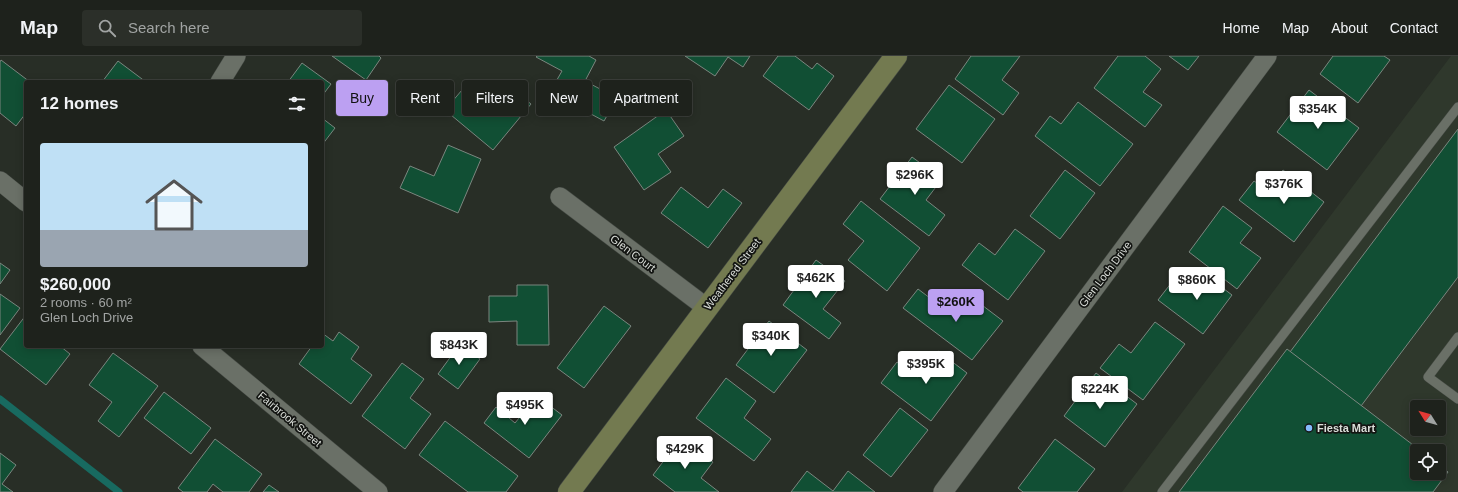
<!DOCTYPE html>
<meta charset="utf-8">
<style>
:root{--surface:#1e221c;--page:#2b2f29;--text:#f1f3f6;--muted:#a1a4a3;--line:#3c3f3b;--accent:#bca0f2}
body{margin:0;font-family:Arial,sans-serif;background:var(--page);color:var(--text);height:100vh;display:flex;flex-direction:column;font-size:15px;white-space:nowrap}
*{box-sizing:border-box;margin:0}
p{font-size:13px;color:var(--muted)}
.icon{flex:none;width:22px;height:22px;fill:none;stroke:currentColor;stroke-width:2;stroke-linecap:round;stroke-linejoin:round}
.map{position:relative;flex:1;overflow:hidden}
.sheet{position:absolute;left:24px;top:24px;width:300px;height:268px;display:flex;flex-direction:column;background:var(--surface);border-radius:4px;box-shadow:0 2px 10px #0003,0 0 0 1px var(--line)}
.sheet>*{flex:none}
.hud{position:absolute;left:336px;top:24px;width:380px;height:36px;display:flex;gap:8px}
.needle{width:26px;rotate:307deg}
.controls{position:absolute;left:1410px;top:344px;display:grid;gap:8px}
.controls a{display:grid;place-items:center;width:36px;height:36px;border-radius:4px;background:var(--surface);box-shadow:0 2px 10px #0003,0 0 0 1px var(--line);font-size:20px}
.price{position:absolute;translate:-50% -34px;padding:0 9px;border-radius:4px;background:#fff;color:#222;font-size:13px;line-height:26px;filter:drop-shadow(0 1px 2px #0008)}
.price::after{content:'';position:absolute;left:50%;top:24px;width:12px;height:9px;margin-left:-6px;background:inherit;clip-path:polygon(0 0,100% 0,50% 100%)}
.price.selected{background:var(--accent);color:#111}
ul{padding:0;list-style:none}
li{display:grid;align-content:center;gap:8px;height:212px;padding:0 16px}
li span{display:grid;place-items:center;height:124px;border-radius:4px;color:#555}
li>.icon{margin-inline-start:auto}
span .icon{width:72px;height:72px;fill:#fffc;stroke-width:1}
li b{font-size:17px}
h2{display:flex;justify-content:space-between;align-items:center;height:48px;padding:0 16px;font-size:17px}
.pill{padding:0 14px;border-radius:4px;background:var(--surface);box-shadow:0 2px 10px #0003,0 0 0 1px var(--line);font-size:14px;line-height:36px}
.pill.selected{background:var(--accent);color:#111}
header{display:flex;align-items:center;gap:24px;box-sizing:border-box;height:56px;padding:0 20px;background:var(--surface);border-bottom:1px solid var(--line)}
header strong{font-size:19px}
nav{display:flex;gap:22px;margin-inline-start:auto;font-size:14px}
.search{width:280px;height:36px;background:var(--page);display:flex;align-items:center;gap:10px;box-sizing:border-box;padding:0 14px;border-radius:4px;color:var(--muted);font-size:15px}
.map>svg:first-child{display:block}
</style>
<header>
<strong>Map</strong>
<div class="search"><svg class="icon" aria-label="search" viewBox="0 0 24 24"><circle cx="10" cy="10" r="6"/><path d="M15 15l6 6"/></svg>Search here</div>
<nav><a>Home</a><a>Map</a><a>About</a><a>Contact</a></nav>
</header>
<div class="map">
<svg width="1458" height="436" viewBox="0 0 1458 436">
<rect width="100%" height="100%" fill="#282e26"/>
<!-- built -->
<path fill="#2f382c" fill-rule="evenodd" d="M1451,0H1458V436H1122ZM1417,351H1439V373H1417ZM1417,395H1439V417H1417Z"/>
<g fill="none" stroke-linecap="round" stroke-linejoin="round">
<!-- stream -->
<polyline stroke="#186a60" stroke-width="7" points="0,343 119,436"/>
</g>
<!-- building -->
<g fill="#114f34" stroke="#7b867f">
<polygon points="332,0 379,0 381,2 366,24"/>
<polygon points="537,0 589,0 596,4 585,25 617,42 604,65 550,36 562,15 536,1"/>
<polygon points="685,0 750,0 743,11 728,1 715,20"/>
<polygon points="778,0 795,0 812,13 817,7 834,20 809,54 763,20"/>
<polygon points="971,0 1020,0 1002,24 1019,37 1003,59 955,23"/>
<polygon points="1118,0 1145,0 1161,13 1143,36 1162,49 1145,71 1094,32"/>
<polygon points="1169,0 1199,0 1188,14"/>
<polygon points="1333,0 1384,0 1390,4 1358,47 1320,18"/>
<polygon points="1,4 30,26 26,26 26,57 16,70 0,57 0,6"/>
<polygon points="118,5 146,26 102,26"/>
<polygon points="302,7 331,28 322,40 322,26 288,26"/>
<polygon points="507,29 531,48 493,94 445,54 462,34 486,54"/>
<polygon points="949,29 995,63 962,107 916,73"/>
<polygon points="1309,34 1359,72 1327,114 1277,76"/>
<polygon points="1078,46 1133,88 1100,130 1035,80 1050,60 1061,68"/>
<polygon points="666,54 684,80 658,98 671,116 644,134 614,91"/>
<polygon points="322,62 335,72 322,89"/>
<polygon points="1458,73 1458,221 1361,350 1290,296"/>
<polygon points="448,89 481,103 458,157 400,132 410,110 434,120"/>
<polygon points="912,101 942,123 926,144 945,159 929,180 880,143"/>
<polygon points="1065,114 1095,137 1060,183 1030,160"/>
<polygon points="1283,114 1324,146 1294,186 1239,144 1254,125 1267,134"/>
<polygon points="681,131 708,152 723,133 742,147 708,192 661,157"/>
<polygon points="861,145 920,192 887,235 848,204 864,185 843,168"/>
<polygon points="1223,150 1252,172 1240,187 1261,202 1237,233 1189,196"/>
<polygon points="1015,173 1045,195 1008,244 962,209 979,187 995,199"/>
<polygon points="816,204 845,225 823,253 841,267 829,283 783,249"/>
<polygon points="0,207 10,214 0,228"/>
<polygon points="1199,214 1232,239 1203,278 1158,244 1172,226 1183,234"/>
<polygon points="517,229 548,229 549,289 517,289 517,265 489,266 489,240 517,240"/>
<polygon points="918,233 955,261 970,240 1003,265 972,304 903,252"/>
<polygon points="0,238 20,252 0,279"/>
<polygon points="604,250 631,270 584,332 557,312"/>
<polygon points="26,259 26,290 60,290 70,298 46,329 0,293"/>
<polygon points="769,265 807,294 774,337 736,309"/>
<polygon points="1155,266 1185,288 1143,344 1100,312 1119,288 1131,297"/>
<polygon points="339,276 359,291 351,303 372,319 351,348 299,308 312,290 322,290 322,277 333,285"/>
<polygon points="460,288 480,303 458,333 438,318"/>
<polygon points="1287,293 1421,395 1417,395 1417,417 1439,417 1439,408 1448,416 1433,436 1179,436"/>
<polygon points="938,295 967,317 931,365 881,327 897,306 918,321"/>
<polygon points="113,297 158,330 119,381 98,365 112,346 89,329"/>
<polygon points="402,307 424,323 410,342 431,358 405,393 362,360"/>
<polygon points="1096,317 1137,348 1105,391 1064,360"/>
<polygon points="726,322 756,345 744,362 771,383 754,405 696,362"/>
<polygon points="164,336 211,372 191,398 144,362"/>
<polygon points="537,340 562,359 529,402 484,367 496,351 515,367"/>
<polygon points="900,352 928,374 891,421 863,399"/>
<polygon points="445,365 518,420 506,436 468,436 419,399"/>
<polygon points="681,382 713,406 701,422 719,436 675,436 653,419"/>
<polygon points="215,383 262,418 249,436 223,436 213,428 207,436 183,436 178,432"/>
<polygon points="1055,383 1095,413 1077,436 1023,436 1018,432"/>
<polygon points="0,397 16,409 2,428 13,436 0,436"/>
<polygon points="807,415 833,435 848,415 875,436 791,436"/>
<polygon points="269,429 279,436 263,436"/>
</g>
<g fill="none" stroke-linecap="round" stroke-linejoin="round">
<defs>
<g id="lane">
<polyline points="1458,281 1428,321 1458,343"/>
<polyline points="1162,436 1458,51"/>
</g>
<g id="street">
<polyline points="220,26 236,0"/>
<polyline points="0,125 26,146"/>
<polyline points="560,141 707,252"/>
<polyline points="202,290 378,436"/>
<polyline points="943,436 1267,0"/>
</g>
<polyline id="secondary" points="569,436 896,0"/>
</defs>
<!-- lane casing -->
<use href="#lane" stroke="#454a44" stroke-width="10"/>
<!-- street casing -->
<use href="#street" stroke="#454a44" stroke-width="20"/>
<!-- secondary casing -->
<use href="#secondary" stroke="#454a44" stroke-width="23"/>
<!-- lane -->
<use href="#lane" stroke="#6a7067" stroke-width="9"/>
<!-- street -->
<use href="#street" stroke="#6a7067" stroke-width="19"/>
<!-- secondary -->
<use href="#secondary" stroke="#737a50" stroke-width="22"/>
</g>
<!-- markers -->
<circle fill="#85bbfb" stroke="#131512" stroke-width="1.5" cx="1309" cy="372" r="4"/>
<g text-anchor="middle" stroke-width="3.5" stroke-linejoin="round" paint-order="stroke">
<!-- street labels -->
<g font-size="11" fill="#daded9" stroke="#131512">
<text transform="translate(633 197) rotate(37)" y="4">Glen Court</text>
<text transform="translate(732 218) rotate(-53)" y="4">Weathered Street</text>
<text transform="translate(1105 218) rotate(-53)" y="4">Glen Loch Drive</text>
<text transform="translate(290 363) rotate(40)" y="4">Fairbrook Street</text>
</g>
<!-- poi labels -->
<g font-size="11" font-weight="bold" fill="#daded9" stroke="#131512" text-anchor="start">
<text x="1317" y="376">Fiesta Mart</text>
</g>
</g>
</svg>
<div class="controls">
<a><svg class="needle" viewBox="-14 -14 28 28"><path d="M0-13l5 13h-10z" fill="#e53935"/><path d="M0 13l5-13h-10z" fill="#a1a4a3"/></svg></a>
<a><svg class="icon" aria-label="locate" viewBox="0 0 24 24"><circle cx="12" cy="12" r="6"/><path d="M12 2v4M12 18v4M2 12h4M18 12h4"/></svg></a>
</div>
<b class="price" style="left:1318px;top:74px">$354K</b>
<b class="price" style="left:915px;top:140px">$296K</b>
<b class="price" style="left:1284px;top:149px">$376K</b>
<b class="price" style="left:816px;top:243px">$462K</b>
<b class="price" style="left:1197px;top:245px">$860K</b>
<b class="price selected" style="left:956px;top:267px">$260K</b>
<b class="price" style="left:771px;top:301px">$340K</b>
<b class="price" style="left:459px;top:310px">$843K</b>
<b class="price" style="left:926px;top:329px">$395K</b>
<b class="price" style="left:1100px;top:354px">$224K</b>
<b class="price" style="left:525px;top:370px">$495K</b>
<b class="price" style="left:685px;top:414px">$429K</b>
<div class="hud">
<a class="pill selected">Buy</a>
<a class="pill">Rent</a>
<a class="pill">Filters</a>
<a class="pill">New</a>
<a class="pill">Apartment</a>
</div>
<section class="sheet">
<h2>12 homes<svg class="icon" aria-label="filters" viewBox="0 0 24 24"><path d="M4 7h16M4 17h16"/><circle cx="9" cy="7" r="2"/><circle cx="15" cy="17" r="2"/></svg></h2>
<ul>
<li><span style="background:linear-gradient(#bfe0f5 70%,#9aa5b1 0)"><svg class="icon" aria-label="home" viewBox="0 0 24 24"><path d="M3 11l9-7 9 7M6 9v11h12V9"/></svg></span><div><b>$260,000</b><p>2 rooms · 60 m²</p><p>Glen Loch Drive</p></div></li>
</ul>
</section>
</div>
